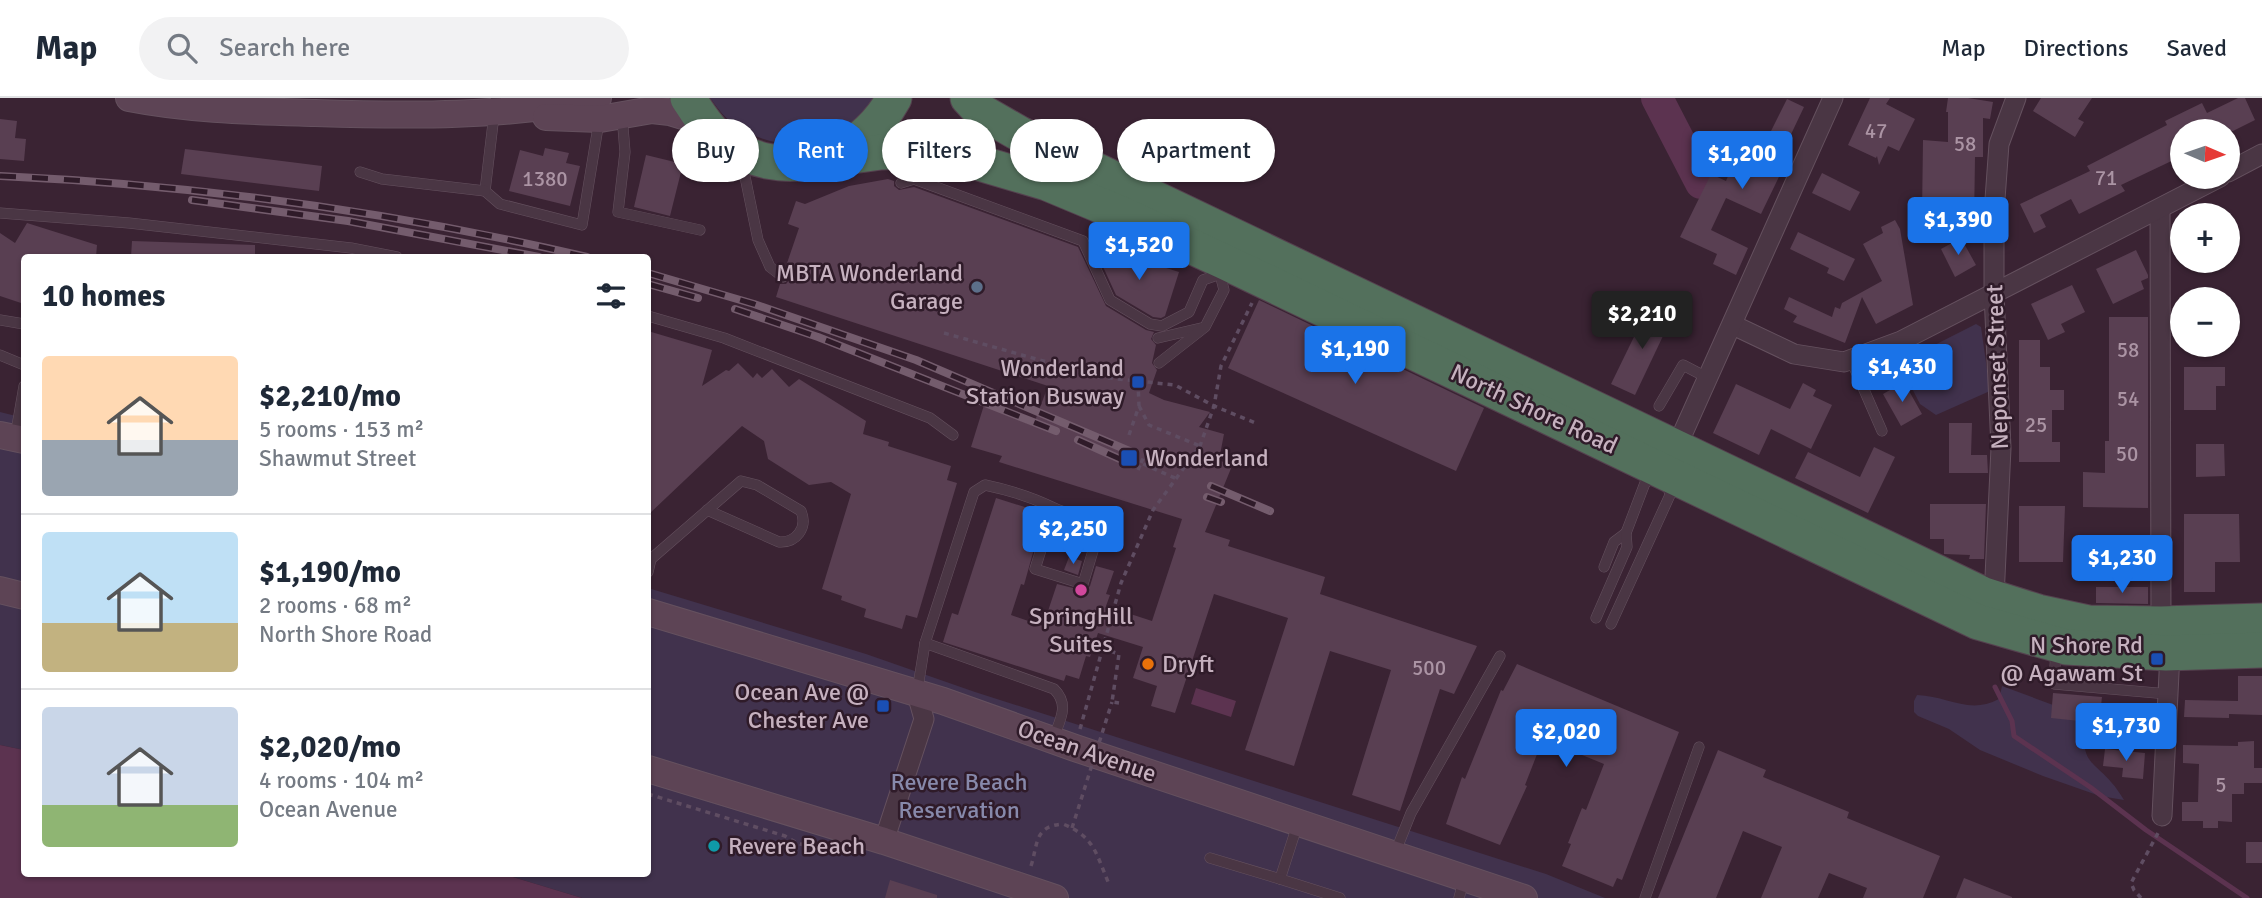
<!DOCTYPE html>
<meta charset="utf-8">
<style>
:root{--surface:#fff;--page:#f2f2f3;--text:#1f2937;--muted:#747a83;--line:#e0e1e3;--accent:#1a73e8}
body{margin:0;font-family:Signika,sans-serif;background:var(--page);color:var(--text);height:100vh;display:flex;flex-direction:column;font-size:26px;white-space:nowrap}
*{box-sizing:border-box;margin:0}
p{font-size:23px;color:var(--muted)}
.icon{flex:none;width:38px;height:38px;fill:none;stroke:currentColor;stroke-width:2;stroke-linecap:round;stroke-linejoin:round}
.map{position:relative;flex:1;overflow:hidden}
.drawer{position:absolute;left:21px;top:156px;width:630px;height:623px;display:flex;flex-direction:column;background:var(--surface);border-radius:7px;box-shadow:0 2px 5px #0004}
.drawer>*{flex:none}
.hud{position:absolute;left:672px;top:21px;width:665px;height:63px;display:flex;gap:14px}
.needle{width:46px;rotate:92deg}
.tools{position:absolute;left:2170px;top:21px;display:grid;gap:14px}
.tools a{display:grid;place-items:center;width:70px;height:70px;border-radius:50%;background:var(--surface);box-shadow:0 2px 5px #0004;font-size:35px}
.price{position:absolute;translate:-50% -60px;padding:0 16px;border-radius:7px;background:var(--accent);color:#fff;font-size:23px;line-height:46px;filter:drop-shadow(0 2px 4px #0008)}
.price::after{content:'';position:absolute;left:50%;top:42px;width:21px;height:16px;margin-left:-10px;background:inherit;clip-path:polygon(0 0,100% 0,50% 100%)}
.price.on{background:#222;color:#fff}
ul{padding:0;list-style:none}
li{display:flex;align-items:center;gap:21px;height:175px;padding:0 21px}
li+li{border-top:2px solid var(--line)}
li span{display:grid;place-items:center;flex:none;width:196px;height:140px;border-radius:7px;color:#555}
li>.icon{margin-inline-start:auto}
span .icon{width:84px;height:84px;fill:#fffc;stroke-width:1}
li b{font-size:30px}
h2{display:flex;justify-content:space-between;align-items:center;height:84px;padding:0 21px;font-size:30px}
.chip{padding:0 24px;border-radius:32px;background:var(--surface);box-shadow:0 2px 5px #0004;font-size:24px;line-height:63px}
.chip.on{background:var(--accent);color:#fff}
header{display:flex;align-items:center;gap:42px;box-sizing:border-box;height:98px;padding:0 35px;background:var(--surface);border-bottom:2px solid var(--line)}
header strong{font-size:33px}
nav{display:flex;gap:38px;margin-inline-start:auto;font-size:24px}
.search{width:490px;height:63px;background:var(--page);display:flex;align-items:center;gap:18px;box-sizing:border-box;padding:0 24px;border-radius:38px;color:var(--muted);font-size:26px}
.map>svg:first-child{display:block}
</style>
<header>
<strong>Map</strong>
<div class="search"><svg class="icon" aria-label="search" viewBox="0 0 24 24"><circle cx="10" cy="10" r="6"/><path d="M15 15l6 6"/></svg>Search here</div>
<nav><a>Map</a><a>Directions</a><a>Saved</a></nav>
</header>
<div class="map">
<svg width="2262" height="800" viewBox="0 0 2262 800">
<rect width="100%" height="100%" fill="#3a2333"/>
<!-- green -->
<g fill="#41324d">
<path d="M710,0H877C869,9 861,21 852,28C816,54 766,51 731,24C723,18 716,8 710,0Z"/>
<polygon points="1976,226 1981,229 1990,293 1936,317 1920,306 1899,265"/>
<polygon points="0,314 24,320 24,652 0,647"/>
<polygon points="648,490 866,556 975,594 1546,776 1605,800 582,800 500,775 648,775"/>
<path d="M2002,588L2064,611L2110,620L2109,628L2086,638C2080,662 2098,668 2111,684C2116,689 2120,696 2124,702L2100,698L2043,678L1980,652L1949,631L1918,618L1914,614V603L1917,597C1948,598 1969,617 1999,601Z"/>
</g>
<!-- water -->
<g fill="#5c3350">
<path d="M1644,0H1671L1704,58V67L1697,71C1674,64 1655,21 1644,0Z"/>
<polygon points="1196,590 1236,603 1231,619 1191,606"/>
<polygon points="0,647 24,652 24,775 500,775 582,800 0,800"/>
</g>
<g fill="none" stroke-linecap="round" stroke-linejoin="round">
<!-- stream -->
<polyline stroke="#5c3350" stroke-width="5" points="1995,589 2012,623 2014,638 2090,689 2146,732 2247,800"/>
<!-- river -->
<polyline stroke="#5c3350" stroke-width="32" points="1657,0 1701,85"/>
</g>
<!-- building -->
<g fill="#593f52">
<polygon points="1870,0 1890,0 1886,6 1915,21 1899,53 1888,48 1879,67 1877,58 1876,60 1848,47"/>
<polygon points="1948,0 1968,0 1993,4 1990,21 1983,20 1983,59 1975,59 1974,126 1926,125 1922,116 1923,42 1948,44 1948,14 1946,14"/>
<polygon points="2041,0 2092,0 2078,21 2084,24 2075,39 2033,13"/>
<polygon points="2238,0 2245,0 2255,22 2233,33 2182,33 2182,58 2121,87 2125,93 2079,116 2071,101 2040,117 2046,129 2034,135 2020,106 2090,73 2087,68 2167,27 2165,23 2202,5 2207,15"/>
<polygon points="1787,1 1804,9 1784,51 1791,54 1761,116 1726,100 1711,132 1748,150 1736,177 1713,166 1717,156 1680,139 1711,76 1726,83 1731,71 1743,77 1761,40 1766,43"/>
<polygon points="0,21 17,23 15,40 26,41 24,63 0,61"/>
<polygon points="545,50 569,55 566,65 580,68 570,108 509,93 520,52 543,58"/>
<polygon points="185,51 322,68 319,93 181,76"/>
<polygon points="646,57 683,66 670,118 634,109"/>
<polygon points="1822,75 1860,94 1850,113 1812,95"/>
<polygon points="888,81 894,83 894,88 899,92 914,89 1078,149 1106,208 1146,232 1154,234 1151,241 1156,247 1152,265 1157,272 1149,295 1164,302 1210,314 1199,329 1224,336 1219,362 1232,368 1205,434 1230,442 1228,448 1325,479 1320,496 1477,548 1454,596 1440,591 1400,713 1352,697 1391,572 1330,553 1294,668 1245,652 1288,520 1214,496 1175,615 1151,608 1157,588 1133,580 1143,549 1098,535 1090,559 1086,558 1079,581 1066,577 1064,583 943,544 952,515 958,517 996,400 1044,415 1024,487 1021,486 1011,517 1043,528 1057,486 1085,493 1090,488 1096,468 1114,473 1106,496 1110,497 1106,508 1152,523 1176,450 1173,449 1182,421 999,364 1002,358 971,349 984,307 1033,328 1048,288 776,199 780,186 786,186 790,181 790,176 785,171 799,130 788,126 796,103 805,106 849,88"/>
<polygon points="1895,122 1900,131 1913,207 1876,226 1862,199 1845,245 1793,224 1797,218 1784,211 1789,199 1832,219 1835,209 1840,211 1842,205 1882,183 1863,146 1883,135 1881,129"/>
<polygon points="27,125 97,147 96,159 24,159 24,206 0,198 0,135 15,145"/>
<polygon points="1798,134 1855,161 1844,183 1827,175 1829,170 1790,151"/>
<polygon points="1961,140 1976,167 1955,179 1941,151"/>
<polygon points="132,143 255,147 255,159 131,159"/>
<polygon points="1093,147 1179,174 1165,218 1161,220 1153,219 1116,197"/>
<polygon points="2136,152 2148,177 2148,180 2141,183 2144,191 2113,206 2096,171"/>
<polygon points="2072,187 2085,214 2061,226 2065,234 2048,242 2031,206"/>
<polygon points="1259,202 1484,310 1456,373 1228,270"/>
<polygon points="1649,208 1672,219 1635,297 1611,286"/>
<polygon points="2109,219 2148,219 2148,410 2083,409 2083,374 2105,375 2105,343 2109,343"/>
<polygon points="648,233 712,252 702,288 726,272 729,273 738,265 753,280 757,275 762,280 772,271 789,289 799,281 866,323 863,336 889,344 888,348 951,368 947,382 957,385 917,520 906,517 902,531 864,519 866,511 841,502 842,498 822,491 851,396 831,384 809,387 768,361 764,343 742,328 648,417"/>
<polygon points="2019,242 2040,242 2040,269 2050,269 2050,292 2064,292 2064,312 2052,312 2052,344 2060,344 2060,364 2019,364"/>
<polygon points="2184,269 2225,269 2225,288 2216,288 2216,312 2184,312"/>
<polygon points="1904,284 1922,316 1901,328 1883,296"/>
<polygon points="1803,285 1816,292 1813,298 1832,307 1811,351 1771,331 1759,357 1713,335 1736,286 1790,311"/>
<polygon points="1949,325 1972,325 1971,357 1987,357 1988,375 1949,375"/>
<polygon points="2196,346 2224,346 2225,378 2196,379"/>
<polygon points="1874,349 1895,359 1868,415 1795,380 1808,354 1860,379"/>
<polygon points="1930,406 1986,406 1984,461 1969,461 1970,457 1944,456 1944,441 1930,441"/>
<polygon points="2019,408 2065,408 2063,464 2019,464"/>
<polygon points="2184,416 2239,416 2240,464 2215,464 2215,494 2184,494"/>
<polygon points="2095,442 2148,442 2148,462 2096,462"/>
<polygon points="1069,459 1082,463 1078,477 1064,472"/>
<polygon points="2096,489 2148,489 2148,506 2096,505"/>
<polygon points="1517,566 1679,634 1622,782 1617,780 1613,789 1562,768 1571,746 1568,745 1582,710 1586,712 1604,666 1543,641 1525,687 1527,688 1500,747 1446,726 1462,679 1465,681 1501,592 1503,593"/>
<polygon points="2238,578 2262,578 2262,617 2229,616 2229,620 2184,619 2185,602 2238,603"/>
<polygon points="2053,595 2102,599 2099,625 2051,620"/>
<polygon points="2254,643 2254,670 2262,670 2262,685 2244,685 2244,696 2232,696 2232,724 2218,723 2218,730 2203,730 2203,723 2182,723 2182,704 2198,704 2199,666 2183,665 2183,647 2238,648 2238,644"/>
<polygon points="2105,651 2145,655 2143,681 2122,679 2123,670 2103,668"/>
<polygon points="1718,652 1766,672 1763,679 1849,714 1847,720 1940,758 1923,800 1863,800 1867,790 1829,775 1818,800 1761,800 1782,749 1743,733 1716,800 1658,800"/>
<rect x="2246" y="744" width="16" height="21"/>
<polygon points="1964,780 2012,799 2012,800 1956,800"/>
<polygon points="890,782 937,797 937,800 885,800"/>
</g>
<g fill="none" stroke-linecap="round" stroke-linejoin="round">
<defs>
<g id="lane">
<polyline points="496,0 485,93 500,106 582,127 599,23"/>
<polyline points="622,17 625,54 618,114 700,132"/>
<polyline points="742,64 758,142 770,169 783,179"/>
<polyline points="360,74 382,81 485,93"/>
<polyline points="901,85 914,81 1083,143 1110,202 1150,226 1162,228 1189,214 1203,182 1220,176"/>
<polyline points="0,115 129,125 351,150 397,159"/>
<polyline points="648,218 724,240 930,320 953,337"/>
<polyline points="0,222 24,226"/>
<polyline points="1158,240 1201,230"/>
<polyline points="0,257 24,267"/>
<polyline points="1851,262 1882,333"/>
<polyline points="1159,265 1205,229 1224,192 1220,176 1222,172"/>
<polyline points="1659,308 1683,267 1708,280"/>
<polyline points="15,340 24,288"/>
<polyline points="1604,469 1614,444 1626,435"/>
<path d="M648,474L651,461L741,383L757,387L801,413C808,430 796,445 779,444L707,412"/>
<polyline points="1596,520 1627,449 1626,435 1645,385 1656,378"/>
<polyline points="1611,526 1670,397 1667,384"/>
<path d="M925,545L1054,591C1070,607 1060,622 1053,641"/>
<polyline points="2056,551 2054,586 2168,596"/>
<path d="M917,595L925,545L974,394L985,387C1009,392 1032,399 1054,410C1068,417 1087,419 1102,423L1083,486L1035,471L1054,410"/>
<polyline points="1395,755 1411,715 1500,558"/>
<polyline points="1210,760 1280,781 1298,725"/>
<polyline points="1280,781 1340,800"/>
<polyline points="1459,800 1464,781"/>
<polyline points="1645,800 1699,649"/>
</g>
<g id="street">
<polyline points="2228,74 2262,56"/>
<polyline points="2160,111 2161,526"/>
<polyline points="1733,227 1794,256 1844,264 1901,243 2220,79"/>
<polyline points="1673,357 1833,0"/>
<polyline points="1994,500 2001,350 1994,196 1994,115 1999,46 2016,0"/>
<polyline points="2162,718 2170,555"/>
<polyline points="884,743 924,621 917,596"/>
</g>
<g id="secondary">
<path d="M129,0C190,12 253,13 315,15C410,18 505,19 598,0"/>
<polyline points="546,19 600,21 652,12 670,14 703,24"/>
<polyline points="0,337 24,342"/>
<polyline points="0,492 24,498"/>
<polyline points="648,514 943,603 1075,650 1524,800"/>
<polyline points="648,671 884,743 1055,800"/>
</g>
<g id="highway">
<path d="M688,0C698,15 707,31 721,42C782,87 859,64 894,0"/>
<polyline points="968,0 980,13 1020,36 1984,497 2038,514 2089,525 2161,526 2262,523"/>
<polyline points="809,64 881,54 922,53 979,65 1047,85 1126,118 1225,164 1978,524 2066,549 2166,555 2262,552"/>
</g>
</defs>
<!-- lane casing -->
<use href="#lane" stroke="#65515f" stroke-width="11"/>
<!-- street casing -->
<use href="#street" stroke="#65515f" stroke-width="21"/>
<!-- secondary casing -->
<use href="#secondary" stroke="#65515f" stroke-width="28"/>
<!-- highway casing -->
<use href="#highway" stroke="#55414f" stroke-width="37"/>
<!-- path -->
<g stroke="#5f4d62" stroke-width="3.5" stroke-dasharray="5 5" stroke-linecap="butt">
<polyline points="944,235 1100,279 1175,287 1214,308 1258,326"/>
<polyline points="1139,308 1149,327 1200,348"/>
<polyline points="1129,337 1139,308 1138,284"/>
<polyline points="1141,365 1145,356"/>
<polyline points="1138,372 1141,365 1177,381"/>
<polyline points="1101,550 1119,556 1112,604 1119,605"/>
<polyline points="1080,631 1121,485 1153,412 1200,348 1214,308 1221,268 1252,205"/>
<path d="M648,696L785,738C799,747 809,750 825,748"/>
<path d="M1031,768C1038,746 1034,728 1063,726C1095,739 1096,756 1109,786"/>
<polyline points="2141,800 2134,792 2131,785 2158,735"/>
</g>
<!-- lane -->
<use href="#lane" stroke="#4a3644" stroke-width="10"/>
<!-- street -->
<use href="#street" stroke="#4a3644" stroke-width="19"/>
<!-- secondary -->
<use href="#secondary" stroke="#5d4455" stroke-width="26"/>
<!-- highway -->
<use href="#highway" stroke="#53705c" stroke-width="35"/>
<defs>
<g id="rail">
<path d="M0,78C198,87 394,114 587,159"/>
<polyline points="192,102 348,123 539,159"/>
<polyline points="648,175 754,206 916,262 1134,355"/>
<polyline points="648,186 698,200"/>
<polyline points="735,211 818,239 1056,333"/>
<polyline points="1078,342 1131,366"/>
<polyline points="1211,388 1270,413"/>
<polyline points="1207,399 1221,404"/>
</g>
</defs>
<!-- rail casing -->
<use href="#rail" stroke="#745c6d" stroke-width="8"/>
<!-- rail -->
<use href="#rail" stroke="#2f1b29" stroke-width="5" stroke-dasharray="16" stroke-linecap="butt"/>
<!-- path-bridge -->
<polyline stroke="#5f4d62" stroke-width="3.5" stroke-dasharray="5 5" stroke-linecap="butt" points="1072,730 1112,604"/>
</g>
<!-- markers -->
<circle fill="#5c6f8a" stroke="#2f1b29" stroke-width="2.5" cx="977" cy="189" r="7"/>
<g fill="#1a4fb4" stroke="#2f1b29" stroke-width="2.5">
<rect x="1131" y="277" width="14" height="14" rx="3.5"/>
<rect x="1120" y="351" width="18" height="18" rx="3.5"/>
<rect x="2150" y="554" width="14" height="14" rx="3.5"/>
<rect x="876" y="601" width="14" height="14" rx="3.5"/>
</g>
<circle fill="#d1479c" stroke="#2f1b29" stroke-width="2.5" cx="1081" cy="492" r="7"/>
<circle fill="#e8710a" stroke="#2f1b29" stroke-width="2.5" cx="1148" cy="566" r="7"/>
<circle fill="#0f9aa8" stroke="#2f1b29" stroke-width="2.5" cx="714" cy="748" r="7"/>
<g text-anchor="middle" stroke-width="5" stroke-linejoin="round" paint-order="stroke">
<!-- number labels -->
<g font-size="21" fill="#ab94a4">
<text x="1876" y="40">47</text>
<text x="1965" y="53">58</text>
<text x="2106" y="87">71</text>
<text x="545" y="88">1380</text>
<text x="2128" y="259">58</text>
<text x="2128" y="308">54</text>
<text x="2036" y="334">25</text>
<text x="2127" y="363">50</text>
<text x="1429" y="577">500</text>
<text x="2221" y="694">5</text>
</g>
<!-- poi labels -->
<g font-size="24" fill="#c6b1bf" stroke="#2f1b29" text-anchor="end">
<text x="963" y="183">MBTA Wonderland<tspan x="963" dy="28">Garage</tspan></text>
<text x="1124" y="278">Wonderland<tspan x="1124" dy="28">Station Busway</tspan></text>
<text x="1145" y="368" text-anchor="start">Wonderland</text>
<text x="1081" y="526" text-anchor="middle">SpringHill<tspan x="1081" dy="28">Suites</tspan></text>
<text x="2143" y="555">N Shore Rd<tspan x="2143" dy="28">@ Agawam St</tspan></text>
<text x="1162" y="574" text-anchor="start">Dryft</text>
<text x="869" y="602">Ocean Ave @<tspan x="869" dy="28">Chester Ave</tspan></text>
<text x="728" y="756" text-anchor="start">Revere Beach</text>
</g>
<!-- street labels -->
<g font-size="24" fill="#c6b1bf" stroke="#2f1b29">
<text transform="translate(1997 269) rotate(-92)" y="8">Neponset Street</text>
<text transform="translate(1534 311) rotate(25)" y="8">North Shore Road</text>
<text transform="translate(1087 653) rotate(19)" y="8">Ocean Avenue</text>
</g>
<!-- park labels -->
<g font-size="24" fill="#8789ab" stroke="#2f1b29">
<text x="959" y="692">Revere Beach<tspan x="959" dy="28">Reservation</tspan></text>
</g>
</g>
</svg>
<div class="tools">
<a><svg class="needle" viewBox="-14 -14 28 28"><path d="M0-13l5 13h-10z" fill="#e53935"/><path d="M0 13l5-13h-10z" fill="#747a83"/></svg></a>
<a>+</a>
<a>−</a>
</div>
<b class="price" style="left:1742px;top:93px">$1,200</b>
<b class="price" style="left:1958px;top:159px">$1,390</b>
<b class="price" style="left:1139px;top:184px">$1,520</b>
<b class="price on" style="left:1642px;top:253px">$2,210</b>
<b class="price" style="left:1355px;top:288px">$1,190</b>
<b class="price" style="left:1902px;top:306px">$1,430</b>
<b class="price" style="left:1073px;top:468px">$2,250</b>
<b class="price" style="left:2122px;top:497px">$1,230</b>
<b class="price" style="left:2126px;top:665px">$1,730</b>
<b class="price" style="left:1566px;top:671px">$2,020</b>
<div class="hud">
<a class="chip">Buy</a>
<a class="chip on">Rent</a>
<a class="chip">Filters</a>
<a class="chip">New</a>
<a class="chip">Apartment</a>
</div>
<section class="drawer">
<h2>10 homes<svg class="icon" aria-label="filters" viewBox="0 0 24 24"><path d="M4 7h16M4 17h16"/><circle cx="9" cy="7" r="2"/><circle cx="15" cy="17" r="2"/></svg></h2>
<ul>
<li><span style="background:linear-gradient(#ffd9b3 60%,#9aa5b1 0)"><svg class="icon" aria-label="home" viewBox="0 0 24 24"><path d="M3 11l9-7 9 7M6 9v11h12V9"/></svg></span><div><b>$2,210/mo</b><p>5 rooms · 153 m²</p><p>Shawmut Street</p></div></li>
<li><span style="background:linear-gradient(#bfe0f5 65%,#c2b280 0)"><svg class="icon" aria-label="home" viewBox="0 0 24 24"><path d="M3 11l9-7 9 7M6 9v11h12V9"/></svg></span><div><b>$1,190/mo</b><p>2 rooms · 68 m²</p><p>North Shore Road</p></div></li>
<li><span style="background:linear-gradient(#c9d6e8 70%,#8fb573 0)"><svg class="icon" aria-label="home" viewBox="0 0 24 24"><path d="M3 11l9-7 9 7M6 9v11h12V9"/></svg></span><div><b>$2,020/mo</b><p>4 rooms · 104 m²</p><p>Ocean Avenue</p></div></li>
</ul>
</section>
</div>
